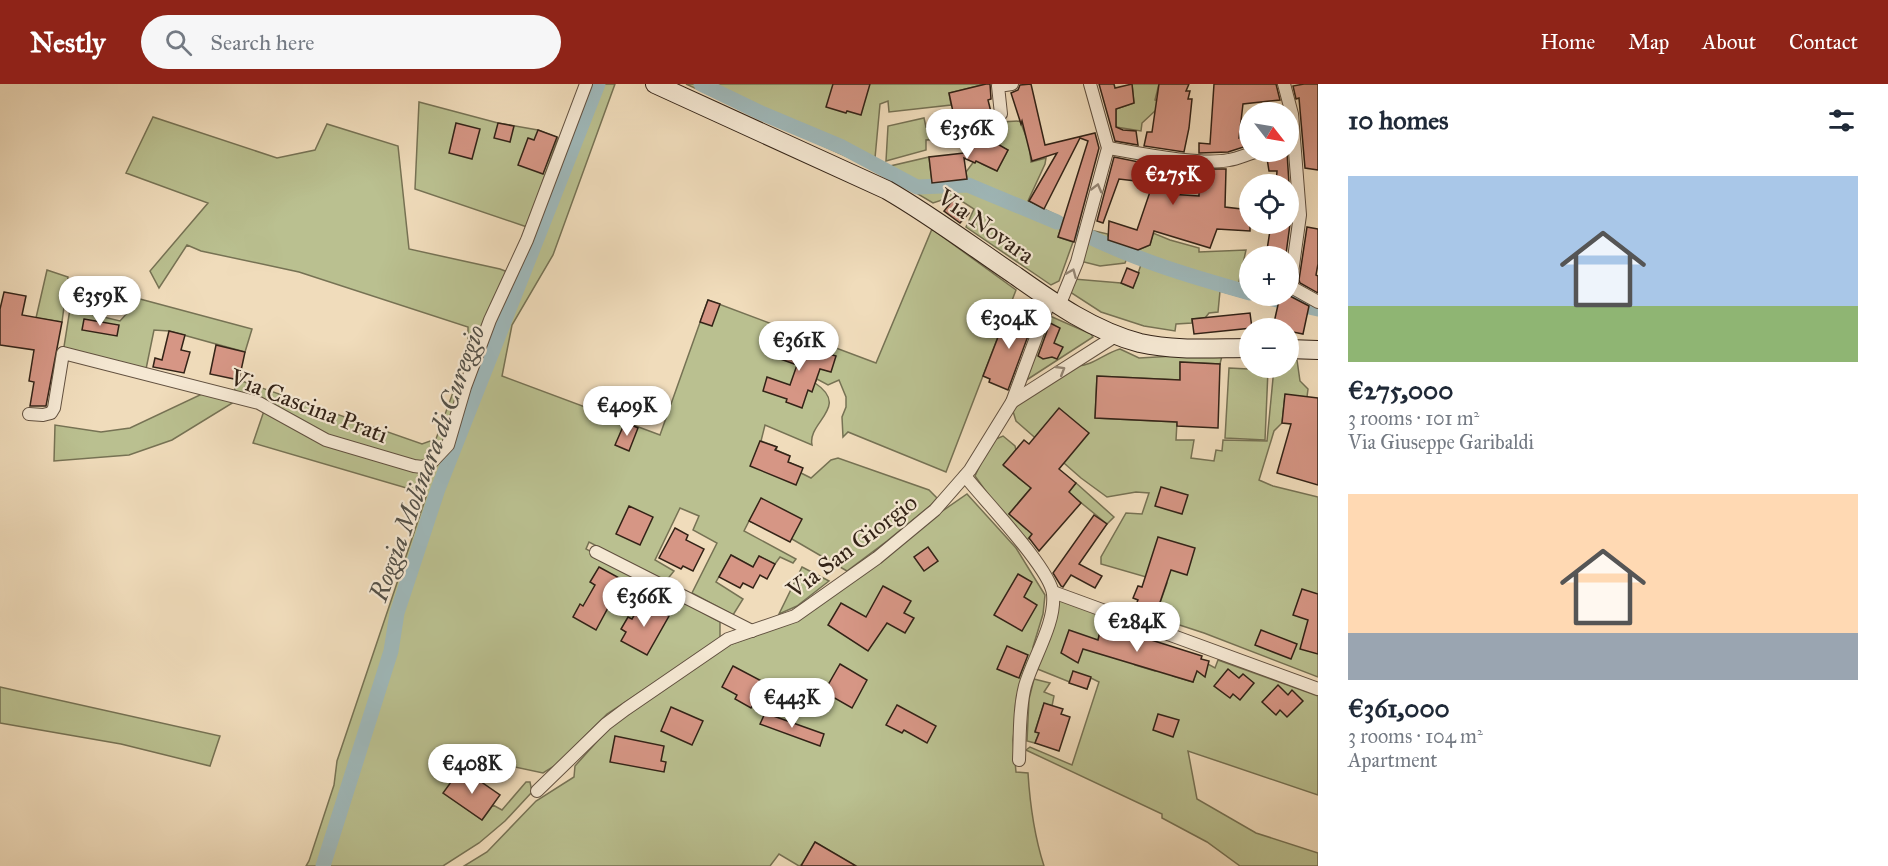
<!DOCTYPE html>
<meta charset="utf-8">
<style>
:root{--surface:#fff;--page:#f6f6f7;--text:#1f2937;--muted:#747a83;--accent:#8f2418}
body{margin:0;font-family:"IM FELL Great Primer",serif;background:var(--page);color:var(--text);height:100vh;display:flex;flex-direction:column;font-size:22px;white-space:nowrap}
*{box-sizing:border-box;margin:0}
p{font-size:20px;color:var(--muted)}
.icon{flex:none;width:33px;height:33px;fill:none;stroke:currentColor;stroke-width:2;stroke-linecap:round;stroke-linejoin:round}
.map{position:relative;flex:1;overflow:hidden}
.panel{display:flex;flex-direction:column;background:var(--surface);width:570px}
.panel>*{flex:none}
.needle{width:39px;rotate:121deg}
.buttons{position:absolute;left:1239px;top:18px;display:grid;gap:12px}
.buttons a{display:grid;place-items:center;width:60px;height:60px;border-radius:50%;background:var(--surface);box-shadow:0 6px 24px #0002;font-size:30px}
.price{position:absolute;translate:-50% -51px;padding:0 14px;border-radius:21px;background:#fff;color:#222;font-size:20px;line-height:39px;filter:drop-shadow(0 2px 3px #0008)}
.price::after{content:'';position:absolute;left:50%;top:36px;width:18px;height:14px;margin-left:-9px;background:inherit;clip-path:polygon(0 0,100% 0,50% 100%)}
.price.current{background:var(--accent);color:#fff}
ul{padding:0;list-style:none}
li{display:grid;align-content:center;gap:12px;height:318px;padding:0 30px}
li span{display:grid;place-items:center;height:186px;border-radius:0px;color:#555}
li>.icon{margin-inline-start:auto}
span .icon{width:108px;height:108px;fill:#fffc;stroke-width:1}
li b{font-size:26px}
h2{display:flex;justify-content:space-between;align-items:center;height:72px;padding:0 30px;font-size:26px}
header{display:flex;align-items:center;gap:36px;box-sizing:border-box;height:84px;padding:0 30px;background:var(--accent);color:#fff}
header strong{font-size:28px}
nav{display:flex;gap:33px;margin-inline-start:auto;font-size:21px}
.search{width:420px;height:54px;background:var(--page);display:flex;align-items:center;gap:15px;box-sizing:border-box;padding:0 21px;border-radius:33px;color:var(--muted);font-size:22px}
main{display:flex;flex:1;min-height:0}
.map>svg:first-child{display:block}
</style>
<header>
<strong>Nestly</strong>
<div class="search"><svg class="icon" aria-label="search" viewBox="0 0 24 24"><circle cx="10" cy="10" r="6"/><path d="M15 15l6 6"/></svg>Search here</div>
<nav><a>Home</a><a>Map</a><a>About</a><a>Contact</a></nav>
</header>
<main>
<div class="map">
<svg width="1318" height="782" viewBox="0 0 1318 782">
<rect width="100%" height="100%" fill="#f0dcbb"/>
<filter id="stains"><feTurbulence type="fractalNoise" baseFrequency=".00333" numOctaves="4"/><feColorMatrix values="0 0 0 0 .2 0 0 0 0 .09 0 0 0 0 .02 0 0 0 .5 -.17"/></filter>
<radialGradient id="worn" r=".72"><stop offset=".6" stop-color="#630" stop-opacity="0"/><stop offset="1" stop-color="#630" stop-opacity=".3"/></radialGradient>
<!-- green -->
<g fill="#bac090" stroke="#767254" stroke-width="1.5">
<path d="M590,0H615L553,171L512,241L502,292L660,351L708,216L876,279L932,145L1016,206L946,388L848,348L843,353L842,333L846,323V313L839,296L828,301L817,295L815,299C851,323 807,338 812,361L765,341L761,357L777,363L776,366L790,372L788,378L802,384L801,389L811,394L831,376L838,374L929,406L937,414L931,421L887,457L847,487L792,455L749,437L744,447L796,475L793,479L780,473L775,480L759,472L753,483L731,471L716,498L743,515L733,531L692,509L717,459L693,446L699,432L680,424L655,476L674,487L666,497L589,458L586,465L720,538V555L607,630L556,681L543,689L496,679L488,673L485,662L472,683L464,681L444,709L482,736L493,721L502,726L526,698H530L532,708L505,737L479,759L443,782H306L309,777L334,701L337,677L427,410L253,359L266,321L234,307L239,296L422,360L436,355L455,303L468,282V243L299,188L201,167L187,161L159,204L150,187L208,119L126,89L153,33L277,74L315,66L327,40L398,62L409,165L500,185L518,192Z"/>
<polygon points="686,0 986,0 949,9 951,21 889,28 888,17 880,20 874,85"/>
<polygon points="1132,0 1159,0 1155,16 1162,18 1162,26 1155,27 1142,39 1141,47 1116,43 1116,25 1134,19"/>
<polygon points="419,18 498,39 538,46 558,54 527,143 415,105"/>
<polygon points="924,34 926,43 944,47 945,55 926,56 926,66 886,77 888,42"/>
<polygon points="1020,37 1029,60 1031,78 1046,74 1045,80 1028,117 1064,135 1058,153 1073,158 1059,197 1051,201 966,143 974,125 954,112 933,119 884,90 886,83 929,73 932,98 967,95 966,88 978,72 982,80 997,87 1008,66 996,60 1004,45 1001,38"/>
<polygon points="1090,146 1108,150 1108,156 1138,166 1150,161 1153,149 1170,156 1199,164 1199,168 1246,166 1238,202 1246,205 1245,214 1220,207 1218,228 1209,229 1205,234 1192,235 1192,239 1176,240 1175,247 1144,242 1101,228 1070,208 1074,195 1121,199 1133,204 1144,172 1128,171 1125,179 1100,182 1080,177"/>
<polygon points="47,186 68,193 62,238 36,234"/>
<polygon points="140,215 252,245 245,268 169,247 154,246 145,290 63,269 70,225 120,237"/>
<polygon points="1050,232 1091,250 1093,253 1025,297"/>
<path d="M1120,265L1139,274L1175,272H1222L1220,280L1180,278V296L1097,292L1095,334L1177,338L1176,356H1194L1191,374L1214,377L1216,366L1222,367L1223,356L1267,357L1274,284H1288L1289,277L1297,276L1300,297L1308,305L1307,313L1285,311L1282,339L1274,347L1259,396L1273,402L1318,413V593L1204,549L1155,533L1167,499L1101,480V473L1126,429L1142,430L1149,409L1136,408L1107,413L1081,394L1016,337L1012,324L1077,282C1092,282 1105,269 1120,265Z"/>
<polygon points="1229,284 1268,286 1265,356 1225,354"/>
<polygon points="204,309 234,318 172,356 129,371 54,377 55,341 101,348 130,344"/>
<polygon points="1003,352 1015,362 1016,366 1004,382 1031,404 1009,430 1026,445 1039,430 1045,436 1027,456 990,413 975,392 991,357"/>
<polygon points="1076,399 1114,433 1107,440 1068,408"/>
<path d="M967,410L1016,464L1045,511L1043,530L1033,563L1032,572L1019,608L1013,656L1016,688L1028,689C1030,721 1034,751 1044,782H856L815,758L802,780L799,782L779,770L770,782H464L487,768L536,717L574,693L575,682L610,643L729,561L795,537L938,430Z"/>
<polygon points="802,483 829,497 797,522 779,530"/>
<polygon points="1059,515 1105,531 1098,556 1139,566 1135,581 1155,587 1159,574 1173,592 1193,598 1197,585 1208,580 1215,584 1218,576 1318,612 1318,711 1188,667 1197,715 1256,749 1318,769 1318,782 1240,782 1207,758 1162,734 1162,730 1026,666 1030,663 1072,681 1099,598 1091,594 1087,605 1035,584"/>
<polygon points="1034,595 1050,599 1044,608 1054,612 1052,622 1044,620 1035,647 1039,649 1035,659 1027,657 1029,615"/>
<polygon points="0,603 220,652 210,682 121,660 0,639"/>
</g>
<g fill="none" stroke-linecap="round" stroke-linejoin="round">
<!-- canal -->
<g stroke="#9fb9bb" stroke-width="15">
<polyline points="701,0 759,28 842,63 917,103 968,101 1057,138"/>
<path d="M1082,149C1135,176 1193,193 1250,209"/>
<polyline points="1260,212 1318,225"/>
<polyline points="323,782 391,567 397,529 438,405 598,0"/>
</g>
</g>
<!-- building -->
<g fill="#d69685" stroke="#332317" stroke-width="1.5">
<polygon points="833,0 870,0 861,31 847,27 846,29 826,23"/>
<polygon points="986,0 990,0 991,15 988,16 991,28 980,31 975,38 956,42 949,9"/>
<polygon points="1031,0 1045,61 1095,49 1099,64 1074,158 1058,153 1088,57 1080,54 1044,125 1029,117 1057,69 1032,77 1022,37 1021,40 1011,9 1018,6 1020,1"/>
<polygon points="1099,0 1114,0 1115,4 1132,0 1134,19 1116,25 1116,43 1123,46 1136,47 1138,61 1115,57"/>
<polygon points="1159,0 1189,0 1186,7 1190,7 1188,15 1192,15 1189,44 1184,68 1144,62 1147,48 1152,48"/>
<polygon points="1214,0 1276,0 1280,16 1243,20 1239,54 1250,50 1250,61 1228,68 1199,69 1199,59 1210,60"/>
<polygon points="1304,0 1318,0 1318,86 1305,84 1299,14 1296,15 1293,2"/>
<polygon points="456,39 480,45 472,75 449,69"/>
<polygon points="498,39 514,42 510,58 494,54"/>
<polygon points="538,46 557,53 543,90 518,81 528,54 534,56"/>
<polygon points="975,47 1008,66 997,87 976,77 975,79 964,74 967,95 932,99 929,73 964,69"/>
<polygon points="1266,68 1287,68 1289,100 1276,100 1277,87 1269,87"/>
<polygon points="1114,73 1139,78 1139,81 1140,78 1180,84 1169,110 1199,112 1199,85 1226,85 1225,123 1250,126 1250,147 1217,145 1210,164 1154,147 1150,161 1138,166 1108,156 1109,137 1137,146 1153,99 1119,95 1103,139 1097,137"/>
<polygon points="953,116 969,129 960,139 944,127"/>
<polygon points="1271,140 1290,140 1286,170 1267,166"/>
<polygon points="1307,143 1318,145 1318,180 1316,191 1318,192 1318,209 1300,199 1299,196"/>
<polygon points="1127,184 1139,189 1133,204 1121,199"/>
<polygon points="4,208 26,212 22,231 62,238 46,322 30,322 34,298 29,297 34,266 0,261 0,225"/>
<polygon points="1280,212 1288,211 1309,222 1303,250 1288,247 1288,244 1273,243"/>
<polygon points="708,216 720,220 712,242 700,238"/>
<polygon points="1017,226 1035,233 1008,306 989,298 990,295 983,292 1005,235 1012,238"/>
<polygon points="1250,229 1252,244 1194,250 1192,235"/>
<polygon points="84,235 119,241 117,252 82,246"/>
<polygon points="1050,239 1060,244 1054,259 1063,263 1057,275 1052,273 1043,275 1038,272"/>
<polygon points="169,247 185,251 181,266 190,268 184,289 153,283 155,274 162,276"/>
<polygon points="781,256 836,272 831,288 820,285 812,308 808,306 802,324 786,318 787,315 763,307 767,293 790,301 797,281 775,273"/>
<polygon points="216,261 245,268 239,296 210,290"/>
<polygon points="1180,278 1220,280 1218,344 1177,342 1177,338 1095,334 1097,292 1180,296"/>
<polygon points="1285,310 1318,314 1318,401 1277,389 1291,340 1282,339"/>
<polygon points="1059,324 1089,349 1059,385 1076,399 1069,408 1081,419 1039,467 1029,454 1032,450 1009,430 1031,404 1003,381 1024,356 1029,360"/>
<polygon points="625,338 638,344 629,367 615,361"/>
<polygon points="760,357 777,363 775,366 790,372 788,378 803,384 796,401 750,382"/>
<polygon points="1161,403 1188,411 1182,430 1155,422"/>
<polygon points="761,414 802,435 790,458 749,437"/>
<polygon points="629,422 653,433 640,461 616,450"/>
<polygon points="1094,431 1107,440 1079,480 1102,492 1095,504 1071,491 1063,503 1061,502 1053,489"/>
<polygon points="675,444 688,451 686,456 704,465 693,487 683,482 681,485 659,474"/>
<polygon points="1158,453 1195,464 1187,491 1171,486 1155,533 1134,525 1138,516 1133,514 1138,502 1142,503"/>
<polygon points="928,463 938,477 924,487 914,473"/>
<polygon points="731,471 753,483 759,472 775,480 767,495 760,491 753,504 743,499 740,504 719,493"/>
<polygon points="599,483 623,496 596,546 573,533 580,520 583,522 595,501 590,498"/>
<polygon points="1018,490 1032,498 1024,513 1037,521 1022,547 994,531"/>
<polygon points="883,502 911,517 904,529 914,534 905,549 887,539 868,567 828,541 841,519 866,533"/>
<polygon points="1302,505 1318,510 1318,570 1300,565 1308,536 1293,531"/>
<polygon points="642,518 669,532 647,571 621,557 626,548 621,545 628,533 632,535"/>
<polygon points="1101,543 1109,546 1110,543 1202,572 1201,575 1209,577 1205,593 1197,587 1193,598 1083,565 1078,579 1061,569 1069,546 1098,556"/>
<polygon points="1261,546 1297,560 1291,575 1255,561"/>
<polygon points="1007,562 1028,571 1019,594 997,585"/>
<polygon points="840,580 867,596 852,624 824,608"/>
<polygon points="733,582 765,599 751,624 735,615 737,611 722,603"/>
<polygon points="1228,585 1239,594 1243,590 1254,599 1240,616 1233,610 1230,614 1214,602"/>
<polygon points="1073,587 1091,593 1087,605 1069,599"/>
<polygon points="1278,601 1288,611 1292,606 1303,617 1287,633 1280,626 1276,631 1262,618"/>
<polygon points="1044,619 1063,625 1061,630 1070,633 1059,667 1035,659 1039,649 1035,648"/>
<polygon points="897,621 936,642 927,659 904,646 902,649 886,641"/>
<polygon points="671,623 703,637 692,661 661,647"/>
<polygon points="765,629 824,650 820,662 760,640"/>
<polygon points="1158,630 1179,636 1173,653 1153,646"/>
<polygon points="615,652 664,662 661,677 666,678 664,688 610,678"/>
<polygon points="459,687 471,696 474,693 500,711 482,736 443,709"/>
<polygon points="815,758 856,782 801,782"/>
</g>
<g fill="none" stroke-linecap="round" stroke-linejoin="round">
<defs>
<g id="minor">
<polyline points="1284,0 1292,30 1300,131 1291,196 1293,204 1318,218"/>
<polyline points="983,39 995,35 1001,30 998,2 1012,0"/>
<path d="M1108,64C1140,69 1198,82 1229,76C1238,75 1247,70 1256,68"/>
<polyline points="1059,222 1077,178 1108,64 1090,0"/>
<polyline points="1012,318 1117,251"/>
<polyline points="29,330 43,331 51,329 54,324 63,269 259,319 326,356 414,382 422,383 430,380 448,361 465,303 490,236 527,156 586,0"/>
<path d="M965,392C983,415 1050,484 1053,510C1056,539 1033,574 1025,602C1019,625 1020,652 1019,676"/>
<polyline points="596,468 752,547"/>
<polyline points="1053,508 1318,605"/>
<polyline points="537,707 606,640 626,625 728,555 795,532 877,474 935,426 970,386 1012,318 1050,216"/>
</g>
<g id="secondary">
<path d="M655,0L887,106C932,132 973,163 1016,192C1054,219 1094,247 1140,259C1176,267 1213,264 1250,264"/>
<polyline points="1288,265 1318,266"/>
</g>
</defs>
<!-- minor casing -->
<use href="#minor" stroke="#625140" stroke-width="14"/>
<!-- secondary casing -->
<use href="#secondary" stroke="#332317" stroke-width="20"/>
<!-- minor -->
<use href="#minor" stroke="#f5e8d3" stroke-width="12"/>
<!-- secondary -->
<use href="#secondary" stroke="#f5e8d3" stroke-width="18"/>
</g>
<!-- one-way arrows -->
<defs><path id="oneway-chevron" d="M-2-3.5L2.5 0L-2 3.5" fill="none" stroke-width="1.6" stroke-linecap="round" stroke-linejoin="round" transform="scale(1.5)"/></defs>
<g stroke="#948675">
<use href="#oneway-chevron" transform="translate(1097 104) rotate(-75)"/>
<use href="#oneway-chevron" transform="translate(1072 189) rotate(-67)"/>
<use href="#oneway-chevron" transform="translate(1061 286) rotate(-31)"/>
</g>
<g text-anchor="middle" stroke-width="4.5" stroke-linejoin="round" paint-order="stroke">
<!-- street labels -->
<g font-size="24" fill="#332317" stroke="#f5e8d3">
<text transform="translate(986 142) rotate(35)" y="8">Via Novara</text>
<text transform="translate(309 322) rotate(21)" y="8">Via Cascina Prati</text>
<text transform="translate(852 462) rotate(-37)" y="8">Via San Giorgio</text>
</g>
<!-- water labels -->
<g font-size="26" font-style="italic" fill="#535048" stroke="#f5e8d3">
<text transform="translate(427 379) rotate(-70)" y="9">Roggia Molinara di Cureggio</text>
</g>
</g>
<rect width="100%" height="100%" filter="url(#stains)"/>
<rect width="100%" height="100%" fill="url(#worn)"/>
</svg>
<div class="buttons">
<a><svg class="needle" viewBox="-14 -14 28 28"><path d="M0-13l5 13h-10z" fill="#e53935"/><path d="M0 13l5-13h-10z" fill="#747a83"/></svg></a>
<a><svg class="icon" aria-label="locate" viewBox="0 0 24 24"><circle cx="12" cy="12" r="6"/><path d="M12 2v4M12 18v4M2 12h4M18 12h4"/></svg></a>
<a>+</a>
<a>−</a>
</div>
<b class="price" style="left:967px;top:76px">€356K</b>
<b class="price current" style="left:1173px;top:122px">€275K</b>
<b class="price" style="left:100px;top:243px">€359K</b>
<b class="price" style="left:1009px;top:266px">€304K</b>
<b class="price" style="left:799px;top:288px">€361K</b>
<b class="price" style="left:627px;top:353px">€409K</b>
<b class="price" style="left:644px;top:544px">€366K</b>
<b class="price" style="left:1137px;top:569px">€284K</b>
<b class="price" style="left:792px;top:645px">€443K</b>
<b class="price" style="left:472px;top:711px">€408K</b>
</div>
<section class="panel">
<h2>10 homes<svg class="icon" aria-label="filters" viewBox="0 0 24 24"><path d="M4 7h16M4 17h16"/><circle cx="9" cy="7" r="2"/><circle cx="15" cy="17" r="2"/></svg></h2>
<ul>
<li><span style="background:linear-gradient(#a9c7e8 70%,#8fb573 0)"><svg class="icon" aria-label="home" viewBox="0 0 24 24"><path d="M3 11l9-7 9 7M6 9v11h12V9"/></svg></span><div><b>€275,000</b><p>3 rooms · 101 m²</p><p>Via Giuseppe Garibaldi</p></div></li>
<li><span style="background:linear-gradient(#ffd9b3 75%,#9aa5b1 0)"><svg class="icon" aria-label="home" viewBox="0 0 24 24"><path d="M3 11l9-7 9 7M6 9v11h12V9"/></svg></span><div><b>€361,000</b><p>3 rooms · 104 m²</p><p>Apartment</p></div></li>
</ul>
</section>
</main>
